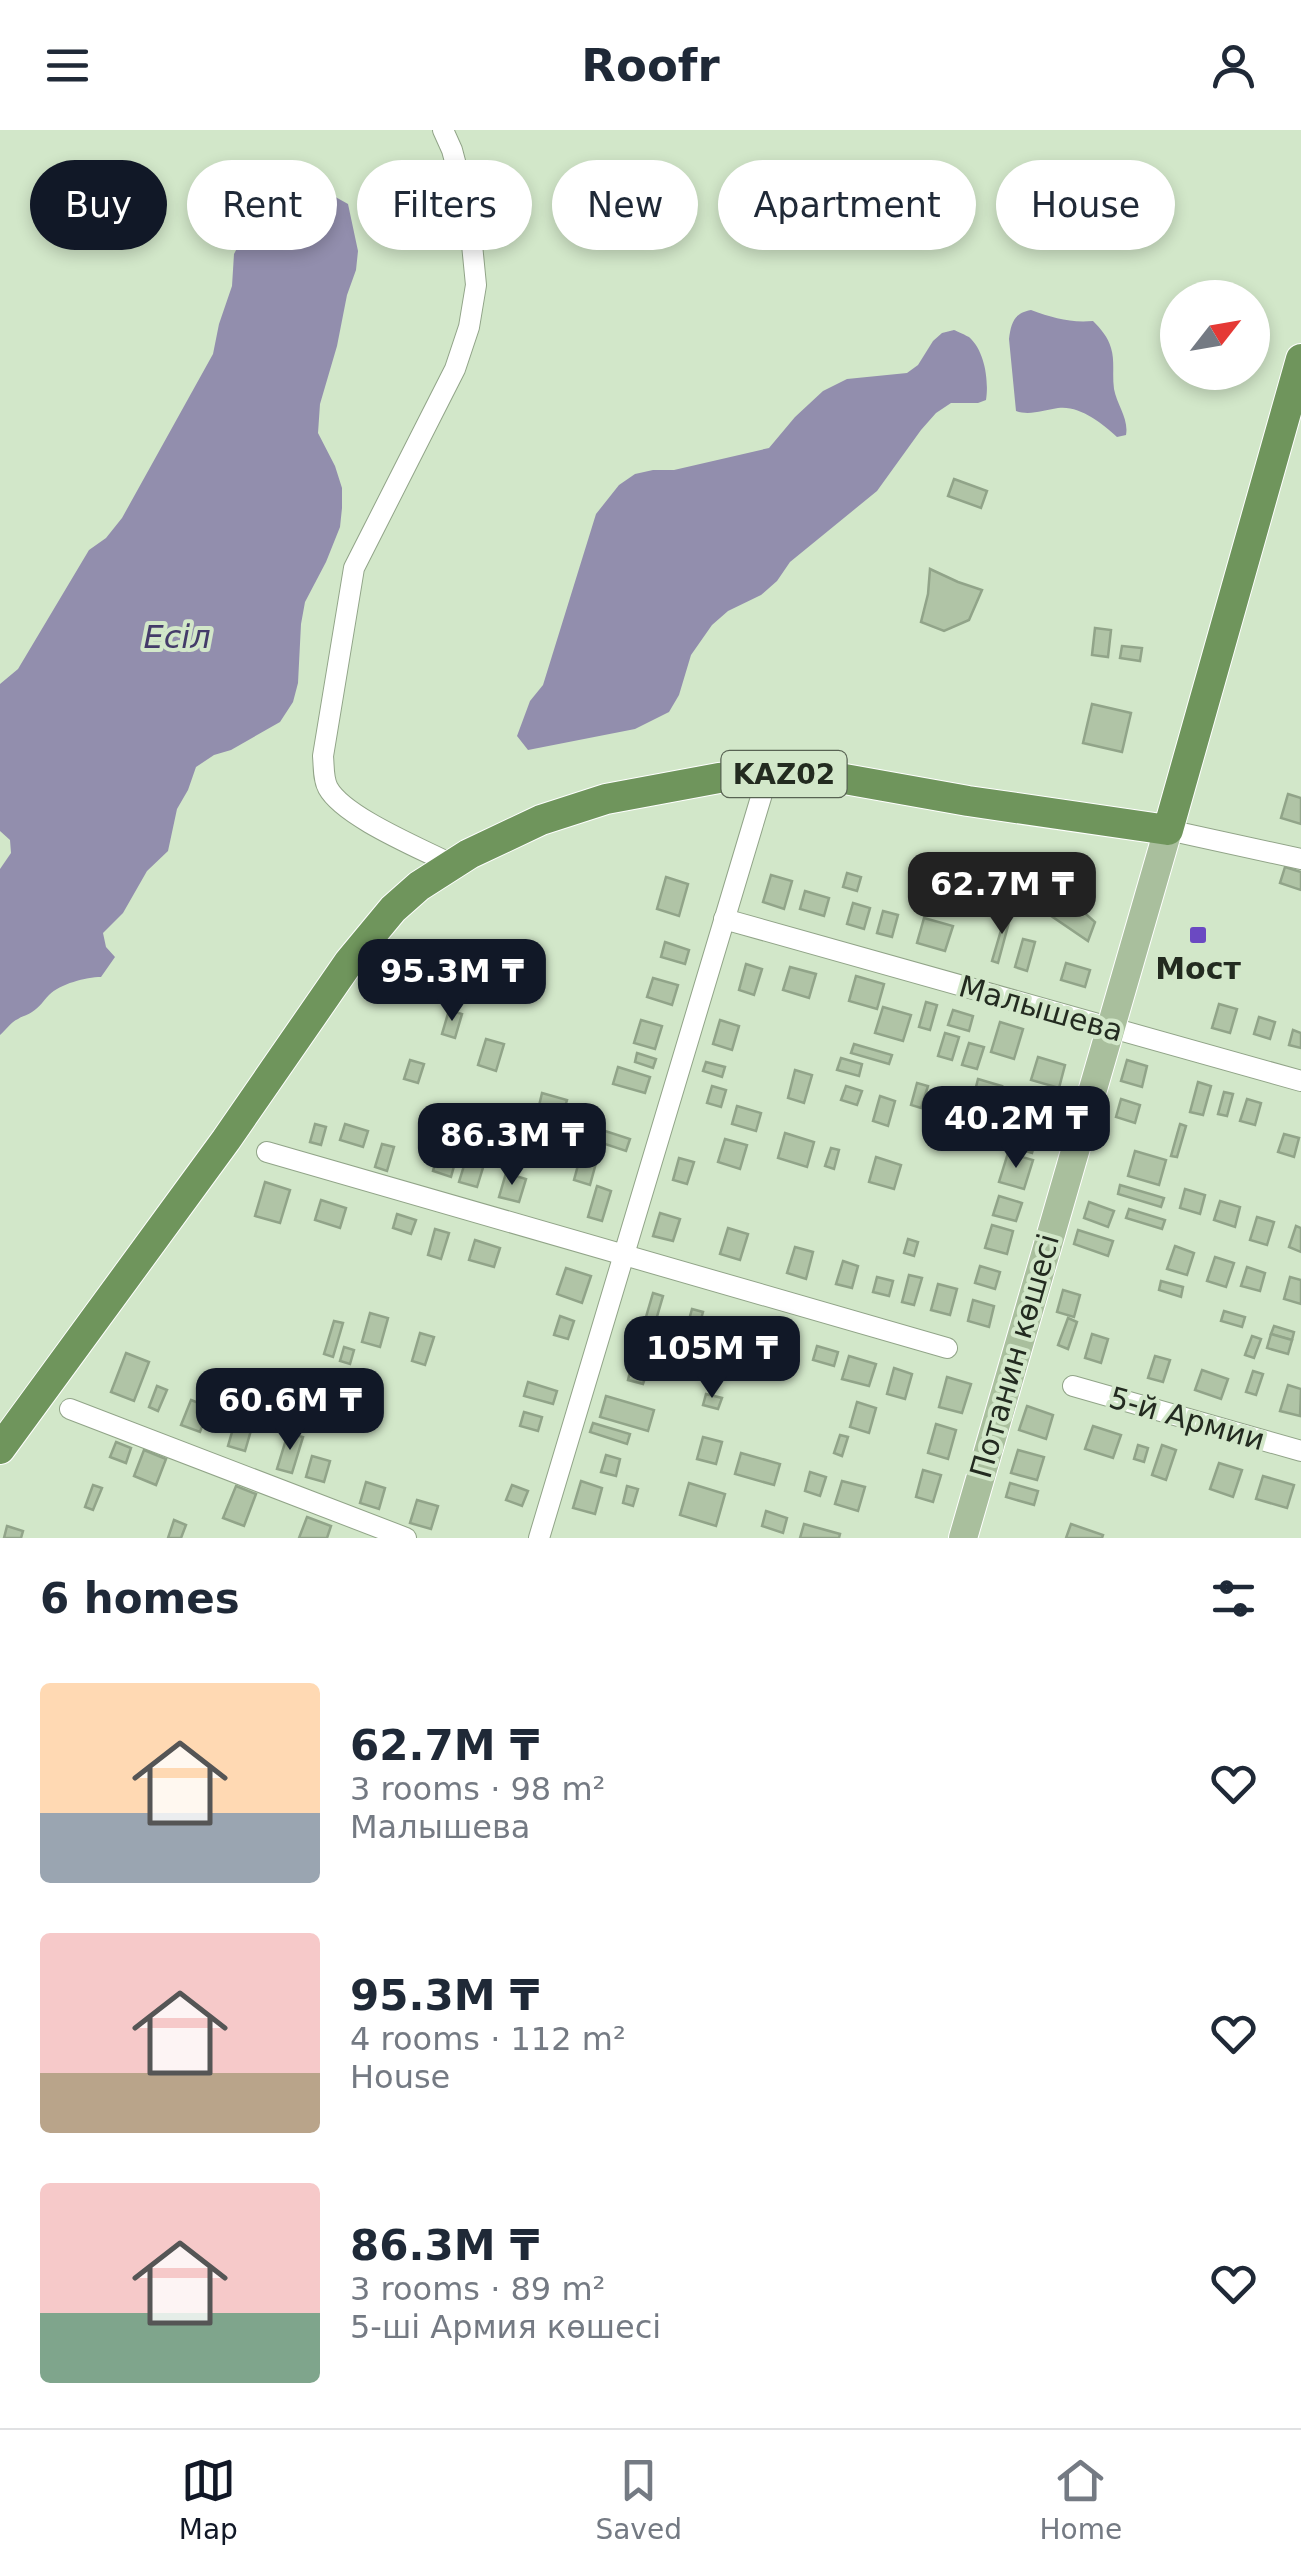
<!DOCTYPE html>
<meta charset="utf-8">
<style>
:root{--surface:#fff;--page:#f2f2f3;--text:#1f2937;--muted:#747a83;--line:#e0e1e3;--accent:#111827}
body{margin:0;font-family:"DejaVu Sans",sans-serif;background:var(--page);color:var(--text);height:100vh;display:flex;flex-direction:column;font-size:38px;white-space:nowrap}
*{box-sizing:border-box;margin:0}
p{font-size:32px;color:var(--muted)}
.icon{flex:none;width:55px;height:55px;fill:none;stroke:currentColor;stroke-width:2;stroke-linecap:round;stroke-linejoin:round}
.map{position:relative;height:1408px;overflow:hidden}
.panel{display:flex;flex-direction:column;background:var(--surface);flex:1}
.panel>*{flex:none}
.top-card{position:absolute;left:30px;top:30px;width:1242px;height:90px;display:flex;gap:20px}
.needle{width:65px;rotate:59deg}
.buttons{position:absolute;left:1160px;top:150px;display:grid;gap:20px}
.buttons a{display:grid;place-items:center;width:110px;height:110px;border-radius:50%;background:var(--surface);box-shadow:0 5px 15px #0003;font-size:50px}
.price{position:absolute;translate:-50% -85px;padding:0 22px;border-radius:20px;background:var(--accent);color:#fff;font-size:32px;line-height:65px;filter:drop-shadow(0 2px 5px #0008)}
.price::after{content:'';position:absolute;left:50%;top:60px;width:30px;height:22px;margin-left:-15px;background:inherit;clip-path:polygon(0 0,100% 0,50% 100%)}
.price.selected{background:#222;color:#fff}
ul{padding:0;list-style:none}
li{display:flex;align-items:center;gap:30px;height:250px;padding:0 40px}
li span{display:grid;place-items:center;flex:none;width:280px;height:200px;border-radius:10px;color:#555}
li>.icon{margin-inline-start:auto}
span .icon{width:120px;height:120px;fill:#fffc;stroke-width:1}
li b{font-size:42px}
h2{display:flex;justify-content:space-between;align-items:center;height:120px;padding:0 40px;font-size:42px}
.chip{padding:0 35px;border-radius:45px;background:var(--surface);box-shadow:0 5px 15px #0003;font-size:35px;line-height:90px}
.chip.selected{background:var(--accent);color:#fff}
header{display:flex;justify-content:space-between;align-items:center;height:130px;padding:0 40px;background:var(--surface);font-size:45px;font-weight:600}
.menu{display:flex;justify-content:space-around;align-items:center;height:140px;border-top:2px solid var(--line);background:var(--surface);font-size:28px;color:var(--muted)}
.menu a{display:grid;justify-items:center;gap:5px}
.menu .selected{color:var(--accent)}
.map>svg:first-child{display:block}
</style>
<header><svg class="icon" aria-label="menu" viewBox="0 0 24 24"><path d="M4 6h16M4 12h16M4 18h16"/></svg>Roofr<svg class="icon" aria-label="person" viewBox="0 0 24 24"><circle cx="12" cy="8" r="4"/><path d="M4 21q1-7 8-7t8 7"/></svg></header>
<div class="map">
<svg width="1301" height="1408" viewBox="0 0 1301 1408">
<rect width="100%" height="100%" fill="#d2e7c9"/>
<!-- water -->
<g fill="#928ead">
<path d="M282,39L292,44L305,57L323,60L348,74L358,121L356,140L347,165L337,216L320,274L318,303L335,336L342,358V378L340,397L326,432L305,472L301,494L298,553L293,572L280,592L231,620L214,625L196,637L188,660L177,679L168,721L147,741L123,783L103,803L106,817L115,827L101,847C86,847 60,854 49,865C43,871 40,877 32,882C28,885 22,886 18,889C11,892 6,900 0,905V739L11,723L10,710L0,701V554L18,539L89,420L106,408L122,388L213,224L219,194L232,156L234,124L249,95L251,74L266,49Z"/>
<path d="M1031,180C1053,188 1070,193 1093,191C1101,199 1108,207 1111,218C1115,230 1112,245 1114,259C1117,275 1129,289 1126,305L1117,307C1102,293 1079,275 1058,278C1043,280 1030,286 1016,281L1009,209C1011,193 1014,183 1031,180Z"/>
<path d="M954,200C957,201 967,206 969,207C985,221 989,251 986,270L978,273H951L936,283L921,300L877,361L790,432L777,451L761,465L728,481L712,495L691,525L679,565L669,582L635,599L528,620L517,606L530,571L543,555L596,384L619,355L635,344L653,340H674L769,318L795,287L823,261L847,249L907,243L918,235L933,211L942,203Z"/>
</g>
<!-- building -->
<g fill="#b0c4a6" stroke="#91a489" stroke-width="2.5">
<polygon points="954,349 987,361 981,378 948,366"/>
<polygon points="930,439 958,452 982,460 969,490 944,501 921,492 928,464"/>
<polygon points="1095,498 1111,500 1108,527 1092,525"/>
<polygon points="1122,516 1142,518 1140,531 1120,528"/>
<polygon points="1092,574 1131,583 1122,622 1083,613"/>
<polygon points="1288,664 1301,668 1301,694 1281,688"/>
<polygon points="1285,737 1301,742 1301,760 1280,753"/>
<polygon points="847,743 861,747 857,761 843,757"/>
<polygon points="771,745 792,751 784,779 763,772"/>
<polygon points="666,747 688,754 679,786 657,779"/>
<polygon points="1053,755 1095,792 1088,811 1041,779"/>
<polygon points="805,761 829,768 824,786 800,779"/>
<polygon points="853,773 870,778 864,799 847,794"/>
<polygon points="1007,780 1012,781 998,833 992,831"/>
<polygon points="883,781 898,785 892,807 877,803"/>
<polygon points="924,788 953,796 945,821 917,813"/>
<polygon points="1023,809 1035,812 1027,841 1015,837"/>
<polygon points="665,812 689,820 685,834 661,827"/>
<polygon points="1066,833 1090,840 1085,857 1061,850"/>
<polygon points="746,834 762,839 754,865 739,860"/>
<polygon points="790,837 816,844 809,868 783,860"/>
<polygon points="856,846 884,854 877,879 849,871"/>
<polygon points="653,848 678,855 672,875 647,867"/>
<polygon points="926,872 937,875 930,900 919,897"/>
<polygon points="1219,874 1237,879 1230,903 1212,898"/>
<polygon points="883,877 911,885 903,911 875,903"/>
<polygon points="449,880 462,884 455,908 442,904"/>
<polygon points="953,880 973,886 969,901 948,895"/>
<polygon points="1259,887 1275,892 1270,909 1254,904"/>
<polygon points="641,890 662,896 655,919 634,913"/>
<polygon points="720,890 739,896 732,920 713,914"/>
<polygon points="1000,892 1023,899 1014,929 991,922"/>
<polygon points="1293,900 1301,903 1301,918 1289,915"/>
<polygon points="945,903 959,907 952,930 938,926"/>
<polygon points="486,909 504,914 496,941 478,935"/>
<polygon points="969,913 984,917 977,939 962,935"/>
<polygon points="854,914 892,925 889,934 851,923"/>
<polygon points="637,923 656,929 653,938 635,932"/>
<polygon points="1038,927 1065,935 1059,958 1031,950"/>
<polygon points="841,928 862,934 859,946 837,940"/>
<polygon points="410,930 424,934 418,953 404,949"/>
<polygon points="1127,930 1147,936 1142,957 1121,951"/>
<polygon points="706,932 725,937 722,947 703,941"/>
<polygon points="618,937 650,947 645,963 613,954"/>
<polygon points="795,940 812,945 804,973 788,968"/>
<polygon points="978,949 1002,956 999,964 976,957"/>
<polygon points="1198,952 1211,956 1203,985 1190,982"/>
<polygon points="917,953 928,956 921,978 911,975"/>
<polygon points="712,956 726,960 721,977 707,973"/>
<polygon points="846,956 862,961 857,975 841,970"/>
<polygon points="1224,962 1233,964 1227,986 1218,984"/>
<polygon points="542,963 567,970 563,983 539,976"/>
<polygon points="880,966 895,971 888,996 873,991"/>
<polygon points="1121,969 1140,975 1135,993 1116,987"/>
<polygon points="1247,969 1261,973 1255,995 1240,991"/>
<polygon points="737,976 761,983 756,1001 732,994"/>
<polygon points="1016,976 1044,984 1037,1007 1010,999"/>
<polygon points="937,986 957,992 950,1013 931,1008"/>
<polygon points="315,994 326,997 321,1015 310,1012"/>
<polygon points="345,994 368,1001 363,1017 340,1010"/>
<polygon points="431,994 446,999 438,1024 423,1019"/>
<polygon points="1180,994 1186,996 1177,1027 1171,1026"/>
<polygon points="602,1000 630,1009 626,1021 599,1012"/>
<polygon points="785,1003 814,1012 807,1037 778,1028"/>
<polygon points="995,1004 1034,1016 1032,1023 993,1011"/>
<polygon points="1284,1004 1299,1008 1294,1027 1278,1022"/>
<polygon points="725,1009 747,1015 740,1039 718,1032"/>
<polygon points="382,1014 394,1017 387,1041 375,1037"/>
<polygon points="831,1018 839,1020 834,1039 825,1036"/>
<polygon points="1135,1021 1166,1030 1159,1055 1128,1046"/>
<polygon points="1008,1023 1033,1030 1024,1059 999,1052"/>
<polygon points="438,1024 456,1029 451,1047 433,1041"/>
<polygon points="467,1026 485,1031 477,1057 459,1052"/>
<polygon points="876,1027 901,1035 894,1059 869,1052"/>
<polygon points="580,1028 596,1033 590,1055 574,1050"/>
<polygon points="679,1028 694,1032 687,1054 673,1050"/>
<polygon points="506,1043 526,1049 519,1072 499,1067"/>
<polygon points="265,1052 290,1060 280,1093 255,1086"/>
<polygon points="1120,1055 1164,1068 1161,1077 1118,1064"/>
<polygon points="597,1056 611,1061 602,1091 588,1087"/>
<polygon points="1185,1059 1205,1065 1200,1084 1180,1078"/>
<polygon points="999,1066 1022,1073 1016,1091 993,1085"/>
<polygon points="321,1070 346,1078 340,1098 315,1090"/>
<polygon points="1220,1071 1240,1077 1235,1097 1214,1090"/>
<polygon points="1089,1072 1114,1081 1108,1097 1084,1088"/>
<polygon points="1129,1079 1165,1090 1162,1099 1126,1088"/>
<polygon points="660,1083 680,1089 673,1111 653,1106"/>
<polygon points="397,1084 416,1090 411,1104 393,1098"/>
<polygon points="1257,1087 1274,1092 1267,1115 1250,1110"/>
<polygon points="992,1095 1013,1101 1007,1124 985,1118"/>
<polygon points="1296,1096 1301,1098 1301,1122 1289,1117"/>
<polygon points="728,1098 748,1104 740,1130 720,1124"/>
<polygon points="435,1099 449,1103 441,1129 428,1125"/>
<polygon points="1078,1100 1113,1111 1108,1126 1074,1114"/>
<polygon points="908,1109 918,1112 914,1126 904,1123"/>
<polygon points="475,1110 500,1118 494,1137 469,1130"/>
<polygon points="1175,1116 1194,1123 1187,1145 1167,1139"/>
<polygon points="795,1117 813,1122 806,1149 787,1143"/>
<polygon points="1215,1127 1234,1133 1226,1157 1207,1151"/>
<polygon points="843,1131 858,1136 852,1158 836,1154"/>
<polygon points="980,1136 1000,1142 995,1159 975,1153"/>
<polygon points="1247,1137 1265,1143 1260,1161 1241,1156"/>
<polygon points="566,1138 591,1146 582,1173 557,1164"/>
<polygon points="909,1145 922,1148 914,1175 902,1172"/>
<polygon points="877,1147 893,1151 889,1166 873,1162"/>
<polygon points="1290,1147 1301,1150 1301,1174 1284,1169"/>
<polygon points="1161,1151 1183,1157 1181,1167 1159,1160"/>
<polygon points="938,1154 957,1159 950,1185 931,1180"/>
<polygon points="1063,1160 1080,1165 1074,1187 1057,1182"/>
<polygon points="653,1163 663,1166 656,1190 646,1187"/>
<polygon points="973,1170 994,1176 989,1197 968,1191"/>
<polygon points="692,1179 703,1182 698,1200 687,1197"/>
<polygon points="1224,1181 1245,1187 1242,1197 1221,1191"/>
<polygon points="370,1183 388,1188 380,1217 362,1212"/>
<polygon points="560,1186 574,1191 568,1209 554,1205"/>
<polygon points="1068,1188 1077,1192 1068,1219 1058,1215"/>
<polygon points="334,1191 343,1193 333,1227 324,1224"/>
<polygon points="1274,1196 1294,1202 1292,1210 1271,1204"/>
<polygon points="743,1198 766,1205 761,1222 738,1215"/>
<polygon points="420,1203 434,1207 425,1235 412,1231"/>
<polygon points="1092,1204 1108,1209 1101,1233 1085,1228"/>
<polygon points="1271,1204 1292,1210 1288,1224 1267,1218"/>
<polygon points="1252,1206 1261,1209 1254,1228 1245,1225"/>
<polygon points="786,1209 798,1212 790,1237 779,1234"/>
<polygon points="817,1216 838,1222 834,1236 813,1230"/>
<polygon points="344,1217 354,1220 350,1234 340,1231"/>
<polygon points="126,1223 149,1232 134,1271 111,1262"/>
<polygon points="704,1225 722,1230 715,1252 698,1247"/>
<polygon points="849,1226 876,1234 869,1256 842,1249"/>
<polygon points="1155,1226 1170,1230 1163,1252 1148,1248"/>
<polygon points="631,1237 647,1242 643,1254 628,1250"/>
<polygon points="894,1238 912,1244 905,1269 887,1264"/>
<polygon points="1202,1240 1228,1249 1221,1269 1195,1260"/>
<polygon points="1253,1241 1263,1244 1256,1265 1246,1262"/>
<polygon points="947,1247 971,1254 962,1283 939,1277"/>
<polygon points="528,1252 557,1261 553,1274 524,1266"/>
<polygon points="1288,1255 1301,1259 1300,1286 1280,1281"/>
<polygon points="157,1256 167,1260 158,1281 149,1277"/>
<polygon points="253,1263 277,1272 273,1283 249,1273"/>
<polygon points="706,1264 722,1268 718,1279 703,1275"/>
<polygon points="606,1266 654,1280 648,1301 600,1287"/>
<polygon points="191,1270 209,1277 200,1302 181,1295"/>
<polygon points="857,1272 876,1278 869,1303 850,1297"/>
<polygon points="1027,1276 1053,1285 1046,1309 1019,1300"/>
<polygon points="524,1282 542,1287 538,1301 520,1296"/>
<polygon points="237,1285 254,1290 245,1321 228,1316"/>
<polygon points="593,1293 630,1304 627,1314 590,1302"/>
<polygon points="936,1294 956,1300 948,1329 928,1323"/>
<polygon points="1093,1296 1121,1305 1113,1328 1085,1319"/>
<polygon points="288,1303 303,1307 292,1343 277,1339"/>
<polygon points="840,1305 848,1307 842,1326 834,1323"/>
<polygon points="703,1307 722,1312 716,1334 697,1329"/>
<polygon points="116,1312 131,1318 126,1333 110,1327"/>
<polygon points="1138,1315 1148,1318 1144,1332 1134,1329"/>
<polygon points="1162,1315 1176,1320 1166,1350 1152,1345"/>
<polygon points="144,1320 166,1329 156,1355 134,1346"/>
<polygon points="1018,1320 1044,1327 1037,1350 1011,1343"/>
<polygon points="741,1323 780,1334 774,1355 735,1344"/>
<polygon points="606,1325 620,1329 616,1346 601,1342"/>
<polygon points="312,1326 330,1331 324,1352 306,1347"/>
<polygon points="1219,1333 1242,1340 1233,1367 1210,1359"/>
<polygon points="923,1340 941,1345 933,1372 916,1367"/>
<polygon points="810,1342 826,1347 820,1366 805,1361"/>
<polygon points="1263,1346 1294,1355 1287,1378 1256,1369"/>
<polygon points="581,1351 602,1358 595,1384 573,1378"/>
<polygon points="842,1351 865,1357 858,1381 835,1374"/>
<polygon points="366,1352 385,1358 379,1379 360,1373"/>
<polygon points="689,1353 725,1364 716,1396 680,1385"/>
<polygon points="1010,1353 1038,1361 1034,1375 1006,1367"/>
<polygon points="93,1355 102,1358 93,1380 85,1377"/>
<polygon points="512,1355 528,1361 522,1376 506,1370"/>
<polygon points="236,1356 256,1364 244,1396 223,1388"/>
<polygon points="627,1356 638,1359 633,1376 623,1373"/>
<polygon points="417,1370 438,1376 431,1399 410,1393"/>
<polygon points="766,1381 787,1388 783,1403 762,1396"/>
<polygon points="307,1387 331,1396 327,1408 299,1408"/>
<polygon points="174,1390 186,1395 181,1408 168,1408"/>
<polygon points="804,1394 840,1404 839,1408 800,1408"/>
<polygon points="1071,1394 1103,1405 1102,1408 1066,1408"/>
<polygon points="7,1396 23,1401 21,1408 4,1408"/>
</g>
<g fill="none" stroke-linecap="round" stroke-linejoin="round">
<defs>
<g id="minor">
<path d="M443,0L452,20L469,84L476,155L469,197L455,239L354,438L323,626C324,636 323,649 328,658C344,687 420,718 451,734"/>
<polyline points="1168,700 1301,729"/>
<polyline points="724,789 1301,951"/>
<polyline points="267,1022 947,1218"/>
<polyline points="1073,1256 1301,1321"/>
<polyline points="70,1279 406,1408"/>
<polyline points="539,1408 768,644"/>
</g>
<polyline id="major" points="963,1408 1168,700"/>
<polyline id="highway" points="0,1319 226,1010 349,832 393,779 419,756 469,724 541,690 606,669 719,648 768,644 839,648 968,671 1168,700 1301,229"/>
</defs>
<!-- minor casing -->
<use href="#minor" stroke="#91a488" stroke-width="22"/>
<!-- major casing -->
<use href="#major" stroke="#fff" stroke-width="30"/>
<!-- highway casing -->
<use href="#highway" stroke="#fff" stroke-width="32"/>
<!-- minor -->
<use href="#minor" stroke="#fff" stroke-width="20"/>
<!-- major -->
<use href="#major" stroke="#a9bf9d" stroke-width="28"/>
<!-- highway -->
<use href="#highway" stroke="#6f955c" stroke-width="30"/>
</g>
<!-- markers -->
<rect fill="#6b49c2" stroke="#d2e7c9" stroke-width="4" x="1188" y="795" width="20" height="20" rx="5"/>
<g text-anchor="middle" stroke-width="8" stroke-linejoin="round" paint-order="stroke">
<!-- shield labels -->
<rect fill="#d2e7c9" stroke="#586353" stroke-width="2.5" x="721.5" y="621" width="125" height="46" rx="8"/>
<g font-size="28" font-weight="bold" fill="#232b20">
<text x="784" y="654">KAZ02</text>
</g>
<!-- poi labels -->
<g font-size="30" font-weight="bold" fill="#232b20" stroke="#d2e7c9">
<text x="1198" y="849">Мост</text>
</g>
<!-- street labels -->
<g font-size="30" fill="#232b20" stroke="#d2e7c9">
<text transform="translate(1041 879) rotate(16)" y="10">Малышева</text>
<text transform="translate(1015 1226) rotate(-74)" y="10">Потанин көшесі</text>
<text transform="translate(1187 1289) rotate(16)" y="10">5-й Армии</text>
</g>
<!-- water labels -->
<g font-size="32" font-style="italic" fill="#443b69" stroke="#d2e7c9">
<text x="177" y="518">Есіл</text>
</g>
</g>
</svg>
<div class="buttons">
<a><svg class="needle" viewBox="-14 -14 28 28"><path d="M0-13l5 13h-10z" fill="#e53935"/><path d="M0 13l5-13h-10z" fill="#747a83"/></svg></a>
</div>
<b class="price selected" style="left:1002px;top:807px">62.7M ₸</b>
<b class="price" style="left:452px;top:894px">95.3M ₸</b>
<b class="price" style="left:1016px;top:1041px">40.2M ₸</b>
<b class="price" style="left:512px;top:1058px">86.3M ₸</b>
<b class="price" style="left:712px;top:1271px">105M ₸</b>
<b class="price" style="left:290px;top:1323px">60.6M ₸</b>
<div class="top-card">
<a class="chip selected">Buy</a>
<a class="chip">Rent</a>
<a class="chip">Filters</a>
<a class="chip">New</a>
<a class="chip">Apartment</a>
<a class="chip">House</a>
</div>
</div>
<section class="panel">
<h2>6 homes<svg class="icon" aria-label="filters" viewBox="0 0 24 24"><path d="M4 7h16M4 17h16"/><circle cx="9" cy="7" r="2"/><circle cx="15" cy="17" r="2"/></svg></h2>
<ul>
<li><span style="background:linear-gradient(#ffd9b3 65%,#9aa5b1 0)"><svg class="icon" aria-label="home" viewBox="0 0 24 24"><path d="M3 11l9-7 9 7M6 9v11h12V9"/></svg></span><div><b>62.7M ₸</b><p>3 rooms · 98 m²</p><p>Малышева</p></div><svg class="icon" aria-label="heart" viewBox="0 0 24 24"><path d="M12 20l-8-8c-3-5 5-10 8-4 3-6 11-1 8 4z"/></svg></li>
<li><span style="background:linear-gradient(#f6c9c9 70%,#b9a48a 0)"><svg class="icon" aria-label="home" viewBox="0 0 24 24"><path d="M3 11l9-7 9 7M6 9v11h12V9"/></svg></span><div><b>95.3M ₸</b><p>4 rooms · 112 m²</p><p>House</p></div><svg class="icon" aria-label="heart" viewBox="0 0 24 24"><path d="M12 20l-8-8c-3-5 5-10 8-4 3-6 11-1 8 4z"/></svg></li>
<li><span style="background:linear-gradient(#f6c9c9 65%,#7fa58c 0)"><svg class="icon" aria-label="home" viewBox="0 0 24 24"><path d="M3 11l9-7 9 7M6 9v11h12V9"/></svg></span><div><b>86.3M ₸</b><p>3 rooms · 89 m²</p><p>5-ші Армия көшесі</p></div><svg class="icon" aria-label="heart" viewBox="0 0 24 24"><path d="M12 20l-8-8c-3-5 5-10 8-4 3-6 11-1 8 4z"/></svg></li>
</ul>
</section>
<nav class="menu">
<a class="selected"><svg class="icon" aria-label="map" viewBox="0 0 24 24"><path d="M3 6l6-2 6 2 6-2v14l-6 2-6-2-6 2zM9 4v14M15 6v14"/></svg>Map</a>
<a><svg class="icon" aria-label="saved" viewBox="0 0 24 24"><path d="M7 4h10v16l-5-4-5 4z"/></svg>Saved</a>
<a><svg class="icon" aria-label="home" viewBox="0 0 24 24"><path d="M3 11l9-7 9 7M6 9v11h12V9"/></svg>Home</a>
</nav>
